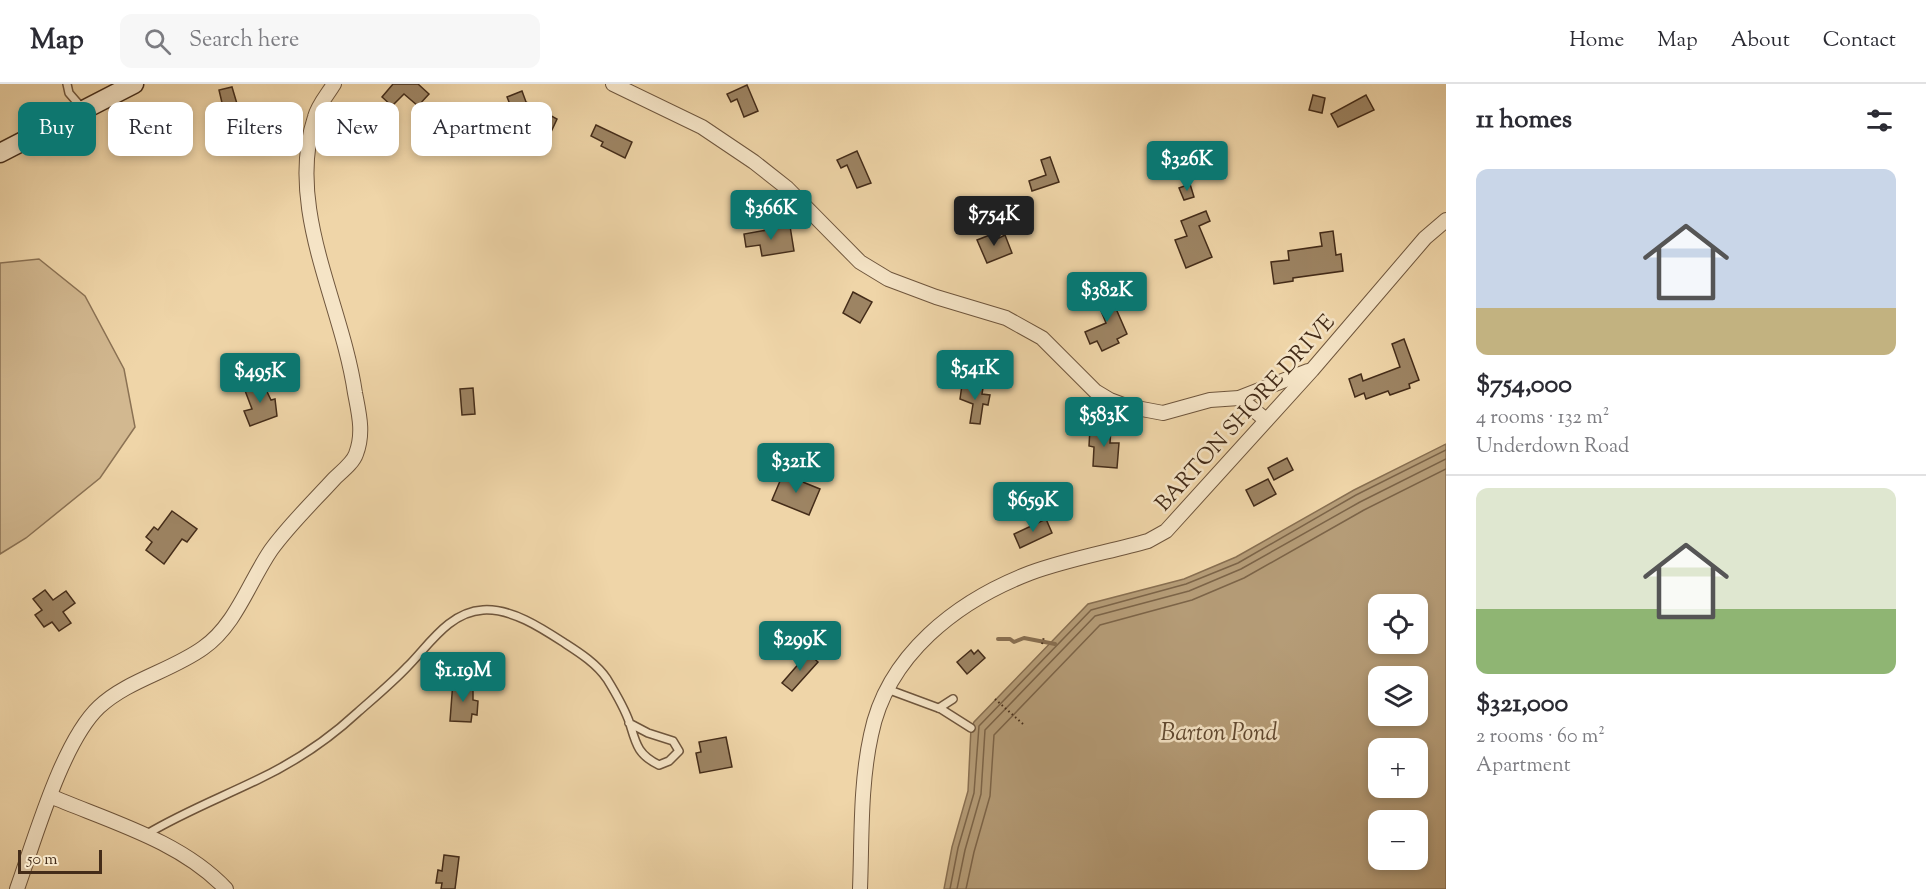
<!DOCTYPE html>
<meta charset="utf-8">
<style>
:root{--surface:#fff;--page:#f7f7f7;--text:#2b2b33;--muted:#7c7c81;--line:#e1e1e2;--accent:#0f766e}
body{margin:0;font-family:"Sorts Mill Goudy",serif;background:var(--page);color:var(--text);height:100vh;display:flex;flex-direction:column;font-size:22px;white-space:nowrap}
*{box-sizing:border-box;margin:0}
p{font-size:20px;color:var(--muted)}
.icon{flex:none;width:33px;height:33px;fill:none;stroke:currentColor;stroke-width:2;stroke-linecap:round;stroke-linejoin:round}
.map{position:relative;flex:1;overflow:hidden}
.drawer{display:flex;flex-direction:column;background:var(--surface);width:480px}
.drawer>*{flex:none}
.hud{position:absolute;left:18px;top:18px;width:570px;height:54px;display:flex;gap:12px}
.fabs{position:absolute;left:1368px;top:510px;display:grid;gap:12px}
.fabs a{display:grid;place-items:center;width:60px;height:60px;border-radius:12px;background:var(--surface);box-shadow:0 3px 9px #0003;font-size:30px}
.scale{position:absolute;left:18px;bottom:15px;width:84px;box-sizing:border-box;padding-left:6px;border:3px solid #442c19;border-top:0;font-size:16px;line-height:21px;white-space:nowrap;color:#442c19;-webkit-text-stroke:4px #f5e4c6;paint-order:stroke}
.price{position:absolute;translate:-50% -51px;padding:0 14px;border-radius:6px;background:var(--accent);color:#fff;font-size:20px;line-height:39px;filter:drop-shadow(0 2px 3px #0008)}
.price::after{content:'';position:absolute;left:50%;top:36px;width:18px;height:14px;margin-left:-9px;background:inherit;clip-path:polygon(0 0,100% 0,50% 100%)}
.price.current{background:#222;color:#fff}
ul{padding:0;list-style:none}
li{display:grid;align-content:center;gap:12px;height:318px;padding:0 30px}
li+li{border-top:2px solid var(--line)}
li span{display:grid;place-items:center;height:186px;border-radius:12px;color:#555}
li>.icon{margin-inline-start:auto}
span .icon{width:108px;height:108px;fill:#fffc;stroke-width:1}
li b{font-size:26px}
h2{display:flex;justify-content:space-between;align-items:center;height:72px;padding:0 30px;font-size:26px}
.chip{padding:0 21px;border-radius:12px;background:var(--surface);box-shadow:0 3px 9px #0003;font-size:21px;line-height:54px}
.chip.current{background:var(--accent);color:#fff}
header{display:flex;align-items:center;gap:36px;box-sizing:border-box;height:84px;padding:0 30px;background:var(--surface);border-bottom:2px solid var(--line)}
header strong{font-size:28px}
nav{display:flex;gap:33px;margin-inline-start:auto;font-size:21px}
.search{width:420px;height:54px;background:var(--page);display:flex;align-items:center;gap:15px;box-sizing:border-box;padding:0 21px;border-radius:12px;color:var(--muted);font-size:22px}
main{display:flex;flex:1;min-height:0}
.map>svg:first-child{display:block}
</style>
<header>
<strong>Map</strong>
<div class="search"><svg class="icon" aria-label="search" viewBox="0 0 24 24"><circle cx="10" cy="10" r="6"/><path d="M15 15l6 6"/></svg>Search here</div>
<nav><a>Home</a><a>Map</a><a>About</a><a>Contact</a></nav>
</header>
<main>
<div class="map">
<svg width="1446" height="805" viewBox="0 0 1446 805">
<rect width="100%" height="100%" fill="#efd5a8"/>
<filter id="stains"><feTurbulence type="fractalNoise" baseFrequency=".00333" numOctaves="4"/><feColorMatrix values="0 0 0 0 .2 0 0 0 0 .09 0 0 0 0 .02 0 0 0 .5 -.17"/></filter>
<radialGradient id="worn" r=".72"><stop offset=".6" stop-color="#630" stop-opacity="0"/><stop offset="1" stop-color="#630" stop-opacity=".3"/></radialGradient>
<!-- green -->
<polygon fill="#d2b890" stroke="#8b7254" stroke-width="1.5" points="39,175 85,212 124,285 135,343 100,394 26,454 0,470 0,179"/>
<!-- water -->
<path fill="#b59c77" stroke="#886f51" stroke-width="1.5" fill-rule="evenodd" d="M1446,360V805H944L952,763L968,707L971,644L974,638L1088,520L1184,495L1236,473L1354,406ZM1378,520H1418V560H1378ZM1378,592H1418V632H1378ZM1378,664H1418V704H1378ZM1378,736H1418V776H1378Z"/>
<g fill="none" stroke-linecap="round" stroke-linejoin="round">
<!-- shore -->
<g stroke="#7c6448" stroke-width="1.5">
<polyline points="950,805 958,764 974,709 979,642 1091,526 1186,500 1238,479 1356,411 1446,366"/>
<polyline points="957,805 965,766 981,710 985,646 1095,532 1189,507 1241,485 1360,418 1446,375"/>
<polyline points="966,805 974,768 990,712 994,651 1100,541 1192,516 1244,494 1364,426 1446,385"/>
</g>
<!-- stream -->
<polyline stroke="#886f51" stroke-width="4" points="998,555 1010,555 1014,558 1024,554 1055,560"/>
</g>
<!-- building -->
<g fill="#9d8463" stroke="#442c19" stroke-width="1.5">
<polygon points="393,0 418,0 429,10 418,22 404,10 392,22 382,13"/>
<polygon points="747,1 758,27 744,33 737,15 731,18 727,10"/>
<polygon points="232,3 243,40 223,45 221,36 215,37 213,25 223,23 219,6"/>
<polygon points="522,7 526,18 557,35 551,48 521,34 517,25 511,23 507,13"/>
<polygon points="1313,11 1325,14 1322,29 1309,26"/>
<polygon points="1366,11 1374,26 1338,43 1331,30"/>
<polygon points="596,41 632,58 625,74 601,62 603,58 591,52"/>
<polygon points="857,67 871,99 857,104 847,81 841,84 837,76"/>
<polygon points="1050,73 1059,98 1032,107 1029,97 1046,91 1041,76"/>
<polygon points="1190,100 1194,113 1184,116 1179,104"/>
<polygon points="1206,127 1210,137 1199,142 1212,173 1186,184 1175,156 1187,152 1181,137"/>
<polygon points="790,142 794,167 762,172 760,161 746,163 744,150"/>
<polygon points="1333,147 1336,171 1341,170 1343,187 1293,194 1293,197 1274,200 1271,178 1289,176 1288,167 1322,162 1320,149"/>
<polygon points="995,149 997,155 1005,151 1012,169 987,179 977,156"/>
<polygon points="1107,204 1127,250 1117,255 1119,259 1102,267 1097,257 1090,260 1085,248 1106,239 1094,210"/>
<polygon points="853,208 872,218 860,239 843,229"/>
<polygon points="1404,255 1419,296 1409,300 1410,304 1390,311 1388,307 1366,315 1364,309 1355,313 1349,295 1361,290 1363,297 1400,283 1392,260"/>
<polygon points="262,297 271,316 275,315 277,332 250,342 244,327 252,325 244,304"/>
<polygon points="962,301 983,304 982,310 990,311 988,321 983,320 980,340 970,339 973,320 960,315"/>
<polygon points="473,304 475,330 462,331 460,305"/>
<polygon points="1090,344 1111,345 1110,359 1119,359 1117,384 1093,382 1094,363 1089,362"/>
<polygon points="1287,374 1293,386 1274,396 1268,384"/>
<polygon points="783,390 820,405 809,431 772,416"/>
<polygon points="1268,395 1276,410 1254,422 1246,406"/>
<polygon points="172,427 197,445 187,458 182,455 164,480 146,466 152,458 146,453 154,443 158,446"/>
<polygon points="1046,435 1052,449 1020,464 1014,450"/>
<polygon points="45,506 53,516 66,507 75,519 63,528 71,539 59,547 52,538 44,543 35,531 42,526 33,515"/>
<polygon points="971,566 974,570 978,566 985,574 967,590 957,578"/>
<polygon points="808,569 818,578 792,607 782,599"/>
<polygon points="483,574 485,583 470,586 468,576"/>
<polygon points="453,597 465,598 464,604 473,604 473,616 478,617 477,631 472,630 471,638 450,637"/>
<polygon points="726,653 732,683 700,689 696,669 701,668 699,658"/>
<polygon points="444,771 459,773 455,805 441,805 442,799 436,799 438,786 442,787"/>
</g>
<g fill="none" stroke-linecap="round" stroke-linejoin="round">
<defs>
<g id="lane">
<polyline points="67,0 69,9 82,24"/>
<polyline points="887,605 941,625 971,644"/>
<polyline points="939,624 953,615"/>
<path d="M147,750C182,729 220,714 257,696C293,679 329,655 358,628C375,613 393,598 408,582C429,561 449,528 483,526C512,524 543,545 566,560C580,569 597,580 607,595C615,608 625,625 630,640C636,660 638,671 659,681L669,677L679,667L673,657L648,649L629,639"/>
</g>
<g id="street">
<polyline points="613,0 702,43 754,78 787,104 860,178 888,195 936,213 1006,234 1042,254 1095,307 1110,316 1126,322 1163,329 1210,316 1239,314 1308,287"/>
<polyline points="1239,314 1266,336"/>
<path d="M50,712C109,737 181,757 226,805"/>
<path d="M17,805C35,755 62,658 99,623C128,596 171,587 203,564C236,541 249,498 271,466C289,441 313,418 334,395C341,388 353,379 356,370C364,349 359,330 355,309C342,219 285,124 315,33C318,21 328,10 334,0"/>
<path d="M860,805C862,754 860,701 871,651C887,571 957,517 1030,489C1068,475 1109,468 1148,457L1166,447L1312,286L1425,154L1446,136"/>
</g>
<polyline id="secondary" points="0,69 134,0"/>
</defs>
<!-- lane casing -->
<use href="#lane" stroke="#6f563d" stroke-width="10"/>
<!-- street casing -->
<use href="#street" stroke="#6f563d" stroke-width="16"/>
<!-- secondary casing -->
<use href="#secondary" stroke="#442c19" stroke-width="21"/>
<!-- path -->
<g stroke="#442c19" stroke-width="2" stroke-dasharray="1.5 3" stroke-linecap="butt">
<polyline points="1042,560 1044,553"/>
<polyline points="995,615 1023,640"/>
</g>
<!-- lane -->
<use href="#lane" stroke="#f5e4c6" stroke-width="7"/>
<!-- street -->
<use href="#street" stroke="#f5e4c6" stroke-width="14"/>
<!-- secondary -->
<use href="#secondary" stroke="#f5e4c6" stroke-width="18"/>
</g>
<g text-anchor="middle" stroke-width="5" stroke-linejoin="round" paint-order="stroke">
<!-- street labels -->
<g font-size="22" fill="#442c19" stroke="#f5e4c6">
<text transform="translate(1244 328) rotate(-48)" y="8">BARTON SHORE DRIVE</text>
</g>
<!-- water labels -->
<g font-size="24" font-style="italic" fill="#604830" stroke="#f5e4c6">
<text x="1219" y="656">Barton Pond</text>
</g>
</g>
<rect width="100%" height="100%" filter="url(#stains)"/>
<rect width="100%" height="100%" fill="url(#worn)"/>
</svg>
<div class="fabs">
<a><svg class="icon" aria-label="locate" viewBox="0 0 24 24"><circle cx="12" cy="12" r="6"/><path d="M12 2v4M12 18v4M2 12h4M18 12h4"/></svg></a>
<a><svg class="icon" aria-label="layers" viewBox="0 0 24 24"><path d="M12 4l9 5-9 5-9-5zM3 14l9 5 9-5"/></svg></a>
<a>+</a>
<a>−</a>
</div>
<div class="scale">50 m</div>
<b class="price" style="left:1187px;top:108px">$326K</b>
<b class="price" style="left:771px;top:157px">$366K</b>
<b class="price current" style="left:994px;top:163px">$754K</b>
<b class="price" style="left:1107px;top:239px">$382K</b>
<b class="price" style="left:975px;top:317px">$541K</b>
<b class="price" style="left:260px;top:320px">$495K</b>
<b class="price" style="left:1104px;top:364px">$583K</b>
<b class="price" style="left:796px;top:410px">$321K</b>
<b class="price" style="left:1033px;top:449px">$659K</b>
<b class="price" style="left:800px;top:588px">$299K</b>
<b class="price" style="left:463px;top:619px">$1.19M</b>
<div class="hud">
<a class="chip current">Buy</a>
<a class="chip">Rent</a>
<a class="chip">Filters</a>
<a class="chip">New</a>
<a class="chip">Apartment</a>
</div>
</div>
<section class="drawer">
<h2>11 homes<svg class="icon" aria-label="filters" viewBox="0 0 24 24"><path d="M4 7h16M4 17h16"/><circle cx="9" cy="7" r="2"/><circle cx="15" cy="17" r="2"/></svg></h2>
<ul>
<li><span style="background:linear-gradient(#c9d6e8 75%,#c2b280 0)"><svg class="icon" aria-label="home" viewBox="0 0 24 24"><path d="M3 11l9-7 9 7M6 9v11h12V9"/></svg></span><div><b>$754,000</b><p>4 rooms · 132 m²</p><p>Underdown Road</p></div></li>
<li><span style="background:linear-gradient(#dfe7d0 65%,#8fb573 0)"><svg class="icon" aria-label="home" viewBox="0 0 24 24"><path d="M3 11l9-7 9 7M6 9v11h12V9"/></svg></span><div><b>$321,000</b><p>2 rooms · 60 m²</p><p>Apartment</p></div></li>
</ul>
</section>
</main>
